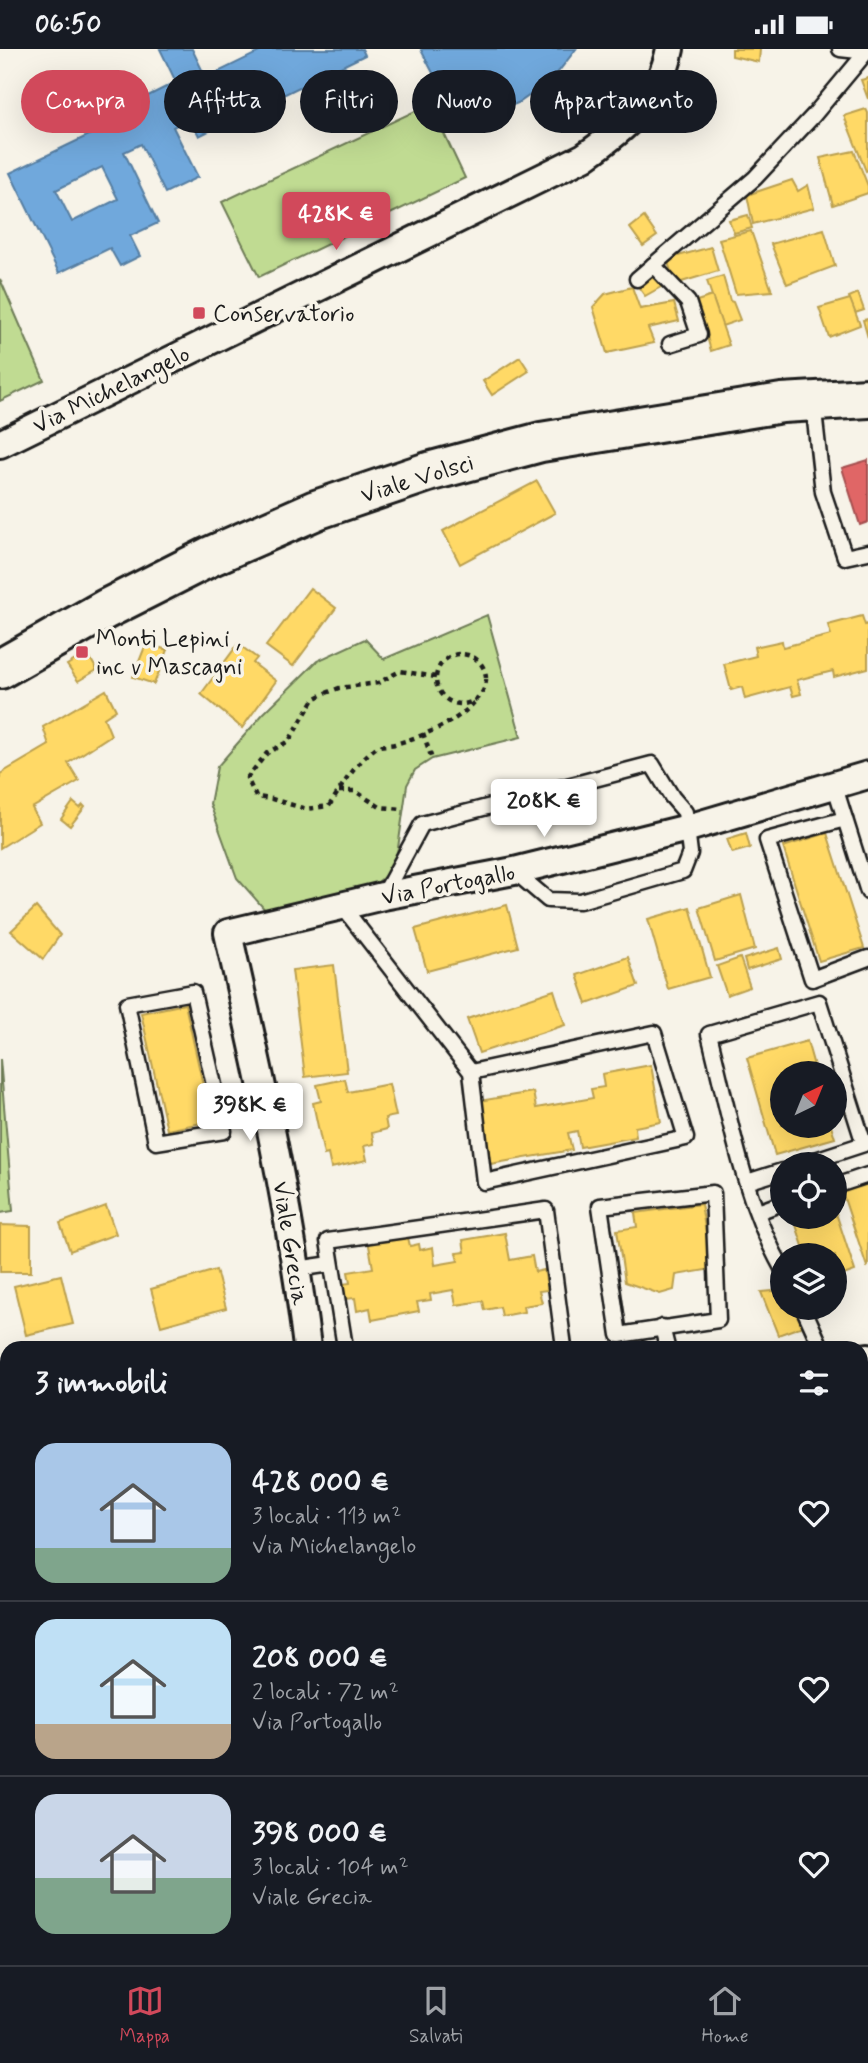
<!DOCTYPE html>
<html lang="it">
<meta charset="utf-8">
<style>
:root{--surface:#171b24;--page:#20242c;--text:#f1f3f6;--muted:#9ea1a6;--line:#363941;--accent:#d1495b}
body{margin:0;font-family:Mynerve,sans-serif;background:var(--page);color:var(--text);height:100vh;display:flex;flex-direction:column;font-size:26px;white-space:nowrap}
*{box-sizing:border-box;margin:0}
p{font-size:23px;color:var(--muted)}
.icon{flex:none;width:38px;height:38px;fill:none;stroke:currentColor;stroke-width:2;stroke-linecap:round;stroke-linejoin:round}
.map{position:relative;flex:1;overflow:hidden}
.sheet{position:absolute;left:0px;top:1292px;width:868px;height:625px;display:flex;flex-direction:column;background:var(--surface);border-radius:21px 21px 0 0;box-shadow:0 7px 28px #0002}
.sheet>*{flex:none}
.banner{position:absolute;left:21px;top:21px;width:826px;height:63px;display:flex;gap:14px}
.needle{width:46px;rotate:43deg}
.buttons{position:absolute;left:770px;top:1012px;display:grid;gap:14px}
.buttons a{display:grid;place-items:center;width:77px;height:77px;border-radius:50%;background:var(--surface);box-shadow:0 7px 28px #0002;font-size:35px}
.price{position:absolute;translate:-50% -60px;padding:0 16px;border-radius:7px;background:#fff;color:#222;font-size:23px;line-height:46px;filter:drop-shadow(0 2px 4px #0008)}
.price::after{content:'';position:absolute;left:50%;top:42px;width:21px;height:16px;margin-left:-10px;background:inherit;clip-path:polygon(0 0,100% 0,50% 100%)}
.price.selected{background:var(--accent);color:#fff}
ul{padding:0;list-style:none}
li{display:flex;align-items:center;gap:21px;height:175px;padding:0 35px}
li+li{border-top:2px solid var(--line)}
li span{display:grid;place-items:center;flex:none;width:196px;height:140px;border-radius:21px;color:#555}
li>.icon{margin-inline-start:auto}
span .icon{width:84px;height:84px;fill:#fffc;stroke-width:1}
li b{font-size:30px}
h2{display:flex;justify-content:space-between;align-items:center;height:84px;padding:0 35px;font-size:30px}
.tag{padding:0 24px;border-radius:32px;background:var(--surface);box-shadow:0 7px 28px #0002;font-size:24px;line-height:63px}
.tag.selected{background:var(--accent);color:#fff}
.status{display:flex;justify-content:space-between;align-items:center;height:49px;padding:0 35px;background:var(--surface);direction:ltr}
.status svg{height:19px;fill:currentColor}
.dock{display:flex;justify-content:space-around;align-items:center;height:98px;border-top:2px solid var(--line);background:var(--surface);font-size:19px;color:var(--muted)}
.dock a{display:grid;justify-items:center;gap:4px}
.dock .selected{color:var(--accent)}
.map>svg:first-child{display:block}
</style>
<div class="status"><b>06:50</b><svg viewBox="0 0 49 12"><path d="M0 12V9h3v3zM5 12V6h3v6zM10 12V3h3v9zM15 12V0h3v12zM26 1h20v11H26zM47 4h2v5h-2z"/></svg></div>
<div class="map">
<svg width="868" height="1916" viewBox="0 0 868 1916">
<rect width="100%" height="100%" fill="#f7f3e8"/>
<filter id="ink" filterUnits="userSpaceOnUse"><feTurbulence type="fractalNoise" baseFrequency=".0143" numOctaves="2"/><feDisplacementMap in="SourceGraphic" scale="14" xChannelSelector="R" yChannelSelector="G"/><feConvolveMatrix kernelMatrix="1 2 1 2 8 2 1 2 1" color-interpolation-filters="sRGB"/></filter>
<g filter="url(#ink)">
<!-- green -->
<g fill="#c0db92" stroke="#6e7c57" stroke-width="2">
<polygon points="430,55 465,129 259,228 222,153"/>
<polygon points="0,230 44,331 0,352"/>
<polygon points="487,566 521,688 432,710 415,721 407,736 398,799 392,820 372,839 267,863 237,829 210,755 217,718 263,665 317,612 365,590 384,610"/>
<polygon points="0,1010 13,1162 0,1164"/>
</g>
<!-- homes -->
<g fill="#ffd966" stroke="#bba050" stroke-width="2">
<polygon points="732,0 760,0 759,13 732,7"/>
<polygon points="868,29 868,50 861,31"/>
<polygon points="866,60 868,64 868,121 866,122 844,67"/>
<polygon points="854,102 868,137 868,144 833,156 820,109"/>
<polygon points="792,131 798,142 808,136 814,159 753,175 747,146"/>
<polygon points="748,166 752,179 734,184 729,171"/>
<polygon points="644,168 657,187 643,197 630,179"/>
<polygon points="824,180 835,217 787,235 771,195"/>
<polygon points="751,182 772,242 736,245 719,190"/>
<polygon points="711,198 718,222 675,235 667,210"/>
<polygon points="654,226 661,238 645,247 637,236"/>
<polygon points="723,227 730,252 733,253 740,271 722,277 707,232"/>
<polygon points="632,238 640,260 674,254 679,272 648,279 654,294 607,304 593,258 605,245"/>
<polygon points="858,244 864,261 855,264 849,248"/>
<polygon points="712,247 729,296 711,302 697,252"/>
<polygon points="850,250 860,276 829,288 819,259"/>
<polygon points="868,270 868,289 863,271"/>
<polygon points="520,308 529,322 492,346 483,332"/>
<polygon points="537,432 555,464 460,515 443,482"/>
<polygon points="310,539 336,559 293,617 266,597"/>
<polygon points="862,567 865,576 868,575 868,619 834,628 833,622 797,631 801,645 793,647 790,638 745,650 742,638 731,641 724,615 756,607 754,598 782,592 783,598 831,586 828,576"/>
<polygon points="146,595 168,601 154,635 133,628"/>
<polygon points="238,595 257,609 253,614 276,632 242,679 201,645"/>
<polygon points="87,604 97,621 78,632 67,616"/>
<polygon points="106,641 116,661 104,669 111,686 68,714 79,732 32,759 40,774 0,799 0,725 49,696 43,678"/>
<polygon points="73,753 80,759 83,756 85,758 70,777 61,770"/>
<polygon points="746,784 750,799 732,804 727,790"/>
<polygon points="827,784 864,899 819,912 783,798"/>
<polygon points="741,846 755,900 715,912 699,859"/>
<polygon points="507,856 518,898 427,922 415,880"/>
<polygon points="36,858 60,886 43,910 11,882"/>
<polygon points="690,858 710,928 668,940 648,870"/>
<polygon points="779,899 782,910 747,921 744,910"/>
<polygon points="628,908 638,937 587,955 577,926"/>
<polygon points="740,909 750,938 727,946 717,917"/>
<polygon points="334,916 347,1023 305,1028 292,921"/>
<polygon points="554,941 565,976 479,1004 467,970"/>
<polygon points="185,955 211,1072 167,1081 141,964"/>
<polygon points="807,992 816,1024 782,1024 782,1076 831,1076 835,1089 775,1106 747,1009"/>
<polygon points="651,1016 661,1073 635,1078 636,1088 580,1098 577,1082 568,1084 572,1101 490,1115 479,1052 533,1043 536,1059 593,1049 591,1040 604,1038 602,1025"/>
<polygon points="345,1030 348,1043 389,1035 396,1067 385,1069 387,1080 372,1084 374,1095 364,1097 367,1111 331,1119 328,1105 324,1106 313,1054 321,1052 317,1036"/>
<polygon points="868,1134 868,1217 867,1218 842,1143"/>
<polygon points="701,1155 712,1220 676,1226 674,1241 660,1245 625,1233 617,1181 637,1178 635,1164"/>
<polygon points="106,1157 116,1185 70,1202 60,1174"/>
<polygon points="835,1161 855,1222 835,1229 835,1206 806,1206 793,1167 835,1167"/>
<polygon points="0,1176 31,1177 31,1223 0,1223"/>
<polygon points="407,1184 410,1197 419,1195 420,1201 433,1198 435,1216 458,1212 456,1204 465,1203 463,1191 505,1184 510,1211 532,1207 535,1223 544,1221 548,1241 539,1242 542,1254 523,1257 524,1263 502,1267 500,1258 485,1261 483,1252 456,1256 453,1241 430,1245 431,1251 417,1253 419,1262 372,1271 370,1259 357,1262 355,1249 345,1250 342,1235 350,1234 348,1223 373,1219 368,1191"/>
<polygon points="216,1221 226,1259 161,1277 151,1240"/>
<polygon points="61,1226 73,1275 26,1286 14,1237"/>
<polygon points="782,1241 782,1258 793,1258 803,1277 778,1286 761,1243"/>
<polygon points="868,1511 868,1576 861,1579 861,1513"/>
<polygon points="861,1632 868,1634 868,1659 863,1679 861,1678"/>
<polygon points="0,1822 5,1822 7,1857 7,1895 0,1895"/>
<polygon points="861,1822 868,1823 868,1873 861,1872"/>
<rect x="67" y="1909" width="86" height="7"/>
<polygon points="465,1909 577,1909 543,1916 466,1916"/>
</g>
<!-- shops -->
<polygon fill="#e06666" stroke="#a55050" stroke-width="2" points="868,411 868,473 860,476 842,419"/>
<!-- schools -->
<g fill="#6fa8dc" stroke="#567ea2" stroke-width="2" fill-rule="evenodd">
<path d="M160,0H192L206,29L265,0H362L365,6L199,87L190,69L173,78L198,128L165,144L141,95L124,103L158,174L130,187L140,207L120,217L110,199L59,224L10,124L110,76L106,68L176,33ZM102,118L118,150L72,173L56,141Z"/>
<polygon points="423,0 576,0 559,22 540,39 520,53 461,78 421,1"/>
</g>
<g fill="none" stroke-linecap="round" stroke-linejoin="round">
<defs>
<g id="service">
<polyline points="840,0 867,3"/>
<polyline points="653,216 688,253 699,286 670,295"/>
<polyline points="637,230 755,129 813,67 868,1"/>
<polyline points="813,353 823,443 845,508 868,503"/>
<polyline points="834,735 868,843"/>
<polyline points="845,770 767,791 812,930 868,909"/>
<polyline points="383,847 422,775 652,715 672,748 685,763 690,804 683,822 580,852 548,851 514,822"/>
<polyline points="342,857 471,1023 484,1133 686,1089 654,984 471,1023"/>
<polyline points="221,1067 193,943 127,955 156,1093 224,1082 221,1067 268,1059"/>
<polyline points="747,1133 782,1122"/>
<polyline points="835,1137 868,1126"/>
<polygon points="713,1144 718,1271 619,1286 600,1157"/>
<polyline points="758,1163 782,1154"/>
<path d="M782,1219C742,1148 729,1063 709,985L819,953L864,1095L803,1115"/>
<polyline points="297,1220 331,1215"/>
<polyline points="803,1258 821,1298"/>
<polyline points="662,1278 667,1298"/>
<polyline points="345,1298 328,1192 546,1161 564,1298"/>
<polyline points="861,1600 868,1599"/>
<polyline points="0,1608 7,1601"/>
<polyline points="0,1819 7,1819"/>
<polyline points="47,1909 48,1916"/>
<polyline points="603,1916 639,1909"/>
</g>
<g id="minor">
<path d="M0,395L584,108C624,80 660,51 670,0"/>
<path d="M307,1298C290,1158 259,1021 228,884L383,847L514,822L688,779L868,726"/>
<polyline points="861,1309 868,1308"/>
<polyline points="861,1446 868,1464"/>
<polyline points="0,1509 7,1510"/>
<polyline points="861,1730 868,1732"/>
<polyline points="410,1909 411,1916"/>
<polyline points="834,1916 868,1909"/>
</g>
<polyline id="primary" points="0,620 106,560 209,508 316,461 428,423 541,393 782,354 868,349"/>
</defs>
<!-- service casing -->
<use href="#service" stroke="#1c1c1c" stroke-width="19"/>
<!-- minor casing -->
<use href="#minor" stroke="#1c1c1c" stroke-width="32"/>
<!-- primary casing -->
<use href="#primary" stroke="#1c1c1c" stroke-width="44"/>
<!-- path -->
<g stroke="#1c1c1c" stroke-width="4.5" stroke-dasharray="5 5" stroke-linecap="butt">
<circle cx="461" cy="630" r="25"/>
<path d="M436,628L400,622L378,634L339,639L326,644L314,650L289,692L267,704L247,729L256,748L272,750L306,760L329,757C342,737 355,715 374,700C380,695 387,697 395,695C421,688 459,673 476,651"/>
<polyline points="423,684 432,710"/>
<polyline points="339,742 355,742 380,758 402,760"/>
</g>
<!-- service -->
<use href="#service" stroke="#f7f3e8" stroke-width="14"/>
<!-- minor -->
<use href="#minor" stroke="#f7f3e8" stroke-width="26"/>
<!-- primary -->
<use href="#primary" stroke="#f7f3e8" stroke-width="38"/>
</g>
</g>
<!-- markers -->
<g fill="#d1495b" stroke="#f7f3e8" stroke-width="2.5">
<rect x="192" y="257" width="14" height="14" rx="3.5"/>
<rect x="75" y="596" width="14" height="14" rx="3.5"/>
</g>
<g text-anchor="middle" stroke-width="7" stroke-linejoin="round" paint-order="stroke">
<!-- poi labels -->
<g font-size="24" fill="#1c1c1c" stroke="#f7f3e8" text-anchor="start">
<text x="213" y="272">Conservatorio</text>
<text x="96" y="597">Monti Lepini ,<tspan x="96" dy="28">inc v Mascagni</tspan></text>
</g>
<!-- street labels -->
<g font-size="24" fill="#1c1c1c" stroke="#f7f3e8">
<text transform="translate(111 340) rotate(-26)" y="8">Via Michelangelo</text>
<text transform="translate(417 429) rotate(-17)" y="8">Viale Volsci</text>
<text transform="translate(448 835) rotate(-11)" y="8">Via Portogallo</text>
<text transform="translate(291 1194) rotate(81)" y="8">Viale Grecia</text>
</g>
</g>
</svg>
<div class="buttons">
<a><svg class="needle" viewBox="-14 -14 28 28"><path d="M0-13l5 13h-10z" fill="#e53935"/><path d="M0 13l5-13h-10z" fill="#9ea1a6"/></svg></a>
<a><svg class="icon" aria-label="locate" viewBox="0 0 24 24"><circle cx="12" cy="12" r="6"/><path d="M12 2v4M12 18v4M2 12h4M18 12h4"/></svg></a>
<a><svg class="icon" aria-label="layers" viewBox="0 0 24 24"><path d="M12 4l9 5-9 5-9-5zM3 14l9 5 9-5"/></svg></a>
</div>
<b class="price selected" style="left:336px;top:203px">428K €</b>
<b class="price" style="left:544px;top:790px">208K €</b>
<b class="price" style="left:250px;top:1094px">398K €</b>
<div class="banner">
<a class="tag selected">Compra</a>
<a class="tag">Affitta</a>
<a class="tag">Filtri</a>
<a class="tag">Nuovo</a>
<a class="tag">Appartamento</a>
</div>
<section class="sheet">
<h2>3 immobili<svg class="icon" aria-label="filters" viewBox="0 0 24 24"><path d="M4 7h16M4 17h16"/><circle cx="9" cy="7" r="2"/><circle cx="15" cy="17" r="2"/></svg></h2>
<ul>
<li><span style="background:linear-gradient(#a9c7e8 75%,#7fa58c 0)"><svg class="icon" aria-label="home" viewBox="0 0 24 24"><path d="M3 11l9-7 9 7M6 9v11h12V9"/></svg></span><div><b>428 000 €</b><p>3 locali · 113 m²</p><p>Via Michelangelo</p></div><svg class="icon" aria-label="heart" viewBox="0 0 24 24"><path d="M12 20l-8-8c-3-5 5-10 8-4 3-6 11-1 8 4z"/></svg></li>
<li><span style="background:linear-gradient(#bfe0f5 75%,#b9a48a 0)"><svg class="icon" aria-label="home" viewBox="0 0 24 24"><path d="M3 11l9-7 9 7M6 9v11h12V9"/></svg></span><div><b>208 000 €</b><p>2 locali · 72 m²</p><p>Via Portogallo</p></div><svg class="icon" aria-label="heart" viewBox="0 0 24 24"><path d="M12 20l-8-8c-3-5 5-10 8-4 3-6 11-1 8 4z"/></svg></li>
<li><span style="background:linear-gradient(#c9d6e8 60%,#7fa58c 0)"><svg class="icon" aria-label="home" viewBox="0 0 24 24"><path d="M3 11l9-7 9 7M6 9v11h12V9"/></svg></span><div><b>398 000 €</b><p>3 locali · 104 m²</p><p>Viale Grecia</p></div><svg class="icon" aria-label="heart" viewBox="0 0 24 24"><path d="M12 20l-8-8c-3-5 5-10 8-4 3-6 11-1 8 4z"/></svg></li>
</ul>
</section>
</div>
<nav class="dock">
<a class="selected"><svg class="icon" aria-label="map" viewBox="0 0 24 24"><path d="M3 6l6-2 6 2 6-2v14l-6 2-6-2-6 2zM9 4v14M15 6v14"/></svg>Mappa</a>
<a><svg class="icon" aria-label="saved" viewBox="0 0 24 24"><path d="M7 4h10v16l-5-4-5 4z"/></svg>Salvati</a>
<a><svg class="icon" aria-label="home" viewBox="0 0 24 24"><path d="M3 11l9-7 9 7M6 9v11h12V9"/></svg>Home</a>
</nav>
